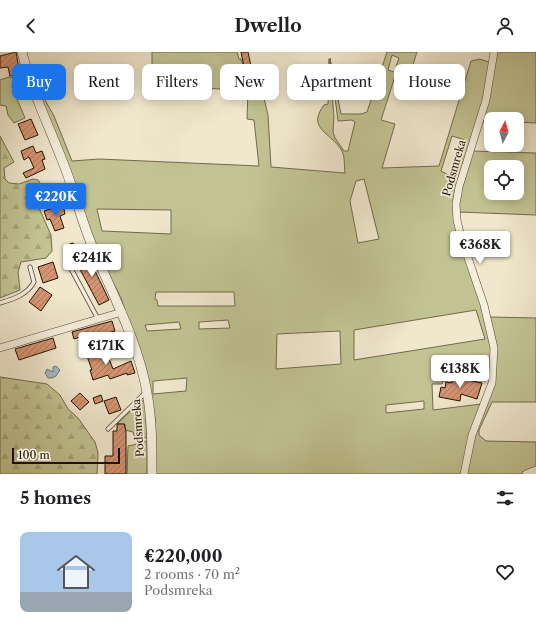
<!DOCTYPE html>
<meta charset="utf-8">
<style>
:root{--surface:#fff;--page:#f2f2f2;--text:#202124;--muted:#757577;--line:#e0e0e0;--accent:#1a73e8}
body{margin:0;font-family:"Libre Caslon Text",serif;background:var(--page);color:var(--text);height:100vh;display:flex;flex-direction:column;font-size:15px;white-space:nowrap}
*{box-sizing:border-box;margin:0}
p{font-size:13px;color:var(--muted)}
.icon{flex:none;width:22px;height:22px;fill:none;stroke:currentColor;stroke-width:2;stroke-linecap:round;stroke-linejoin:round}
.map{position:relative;height:422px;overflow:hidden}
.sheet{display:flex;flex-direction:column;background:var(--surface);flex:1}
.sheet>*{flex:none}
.top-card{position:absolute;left:12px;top:12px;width:512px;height:36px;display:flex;gap:8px}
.needle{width:26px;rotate:6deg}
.fabs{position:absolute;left:484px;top:60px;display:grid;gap:8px}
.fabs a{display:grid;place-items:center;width:40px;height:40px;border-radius:8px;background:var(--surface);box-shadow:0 2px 10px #0003;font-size:20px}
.scale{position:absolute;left:12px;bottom:10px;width:108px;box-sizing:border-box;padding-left:4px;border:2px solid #221202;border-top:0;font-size:11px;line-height:14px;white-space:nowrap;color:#221202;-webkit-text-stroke:3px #f5efde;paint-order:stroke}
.price{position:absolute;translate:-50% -34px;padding:0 9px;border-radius:4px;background:#fff;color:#222;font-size:13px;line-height:26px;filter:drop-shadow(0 1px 2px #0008)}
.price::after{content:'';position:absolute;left:50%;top:24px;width:12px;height:9px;margin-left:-6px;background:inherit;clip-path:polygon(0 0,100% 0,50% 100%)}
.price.active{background:var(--accent);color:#fff}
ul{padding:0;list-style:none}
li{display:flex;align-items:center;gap:12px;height:100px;padding:0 20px}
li+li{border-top:1px solid var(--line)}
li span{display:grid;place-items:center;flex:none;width:112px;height:80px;border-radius:8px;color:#555}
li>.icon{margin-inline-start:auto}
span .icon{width:48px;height:48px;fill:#fffc;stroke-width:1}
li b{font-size:17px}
h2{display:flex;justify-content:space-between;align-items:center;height:48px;padding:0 20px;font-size:17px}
.pill{padding:0 14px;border-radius:8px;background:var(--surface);box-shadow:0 2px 10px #0003;font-size:14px;line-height:36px}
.pill.active{background:var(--accent);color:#fff}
header{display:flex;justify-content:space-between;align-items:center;height:52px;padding:0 20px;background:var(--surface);font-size:18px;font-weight:700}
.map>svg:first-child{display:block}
</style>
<header><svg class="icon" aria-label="back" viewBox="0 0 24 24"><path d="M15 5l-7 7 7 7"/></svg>Dwello<svg class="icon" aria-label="person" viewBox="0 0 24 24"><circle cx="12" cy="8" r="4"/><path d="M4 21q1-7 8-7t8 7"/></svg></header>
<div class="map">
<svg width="536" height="422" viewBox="0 0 536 422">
<defs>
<pattern id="forest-firs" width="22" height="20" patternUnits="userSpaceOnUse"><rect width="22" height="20" fill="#c2c393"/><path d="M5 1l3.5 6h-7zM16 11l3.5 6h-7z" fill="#a6a67d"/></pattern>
<pattern id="water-ripples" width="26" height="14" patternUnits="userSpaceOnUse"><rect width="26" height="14" fill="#a1bcc3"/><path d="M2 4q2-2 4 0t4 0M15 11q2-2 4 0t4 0" fill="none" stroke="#8aa1a6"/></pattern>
<pattern id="building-hatch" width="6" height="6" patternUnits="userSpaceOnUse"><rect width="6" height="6" fill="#d59472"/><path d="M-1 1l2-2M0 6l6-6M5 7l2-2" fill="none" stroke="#ac775b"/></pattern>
</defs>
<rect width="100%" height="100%" fill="#f0e7cd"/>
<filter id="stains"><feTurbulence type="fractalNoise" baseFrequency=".005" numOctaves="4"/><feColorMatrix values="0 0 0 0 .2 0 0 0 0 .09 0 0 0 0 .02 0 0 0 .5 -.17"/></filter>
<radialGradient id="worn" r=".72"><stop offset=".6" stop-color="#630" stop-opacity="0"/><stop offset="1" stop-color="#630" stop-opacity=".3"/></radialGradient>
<!-- grass -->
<g fill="#c2c393" stroke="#726a4a" fill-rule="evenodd">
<path d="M152,0H237L239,7H241L245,20L255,18L258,22L268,63L271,115L345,121C344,115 345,104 342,99C331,80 306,77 324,53L328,52L329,7L334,65L333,80L335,86L344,99H348L355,70L352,68L338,69L330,6L341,62H361L367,60L387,0H417L410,22L397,18L381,68L395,72L382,116L439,114L471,9L480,7L489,10L490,13L485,43L454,147L489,280L492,302V317L448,323L446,329H443L442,332H432L433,358L481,352L461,422H156L155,366L148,327L121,246L102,208L39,40L40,39L54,64L72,109L99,107L259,114L254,68L247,67L248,39L162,33L152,31ZM392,3L399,6L394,20L388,18ZM452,84L465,88L455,122L452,125L441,119ZM364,127L379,187L358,191L350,149L356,129ZM97,157L171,158V182L102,179ZM156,240H234L235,254H158L157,248L155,247ZM476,258L485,287L354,308V278ZM228,268L230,276L199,277V270ZM179,270L181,277L147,279L145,273ZM340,279L341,312L276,317L277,282ZM187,326L186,339L153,342V329ZM424,349V357L386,361V353Z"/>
<polygon points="495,0 536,0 536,71 517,70 517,67 491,67 491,70 483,70"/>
<polygon points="9,25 13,26 12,35 25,66 14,71 8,63 6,54 0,53 0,28"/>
<path d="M473,99L536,101V163L458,160V150ZM491,115H517V141H491Z"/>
<polygon points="490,265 536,266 536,350 492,350 479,378 479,383 486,389 536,390 536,416 521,422 465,422 473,387 492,336"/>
<polygon points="141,349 145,349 147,386 135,386 133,380 125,378 125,372 117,372"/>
<polygon points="147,389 147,422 127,422 128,394 137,392 138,390"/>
</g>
<!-- forest -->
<g fill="url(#forest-firs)" stroke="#726a4a">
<polygon points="0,84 14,110 4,116 5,127 9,131 19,132 33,127 38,128 45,138 60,132 63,134 65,147 49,155 43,152 39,156 51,183 52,199 46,206 21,210 18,220 20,238 0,246"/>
<polygon points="0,325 47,332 60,343 68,357 78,366 95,390 98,401 97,422 0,422"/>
</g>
<!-- water -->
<polygon fill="url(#water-ripples)" stroke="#6e7876" points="56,314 60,318 56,324 52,326 48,326 45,321 47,317 53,320 53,315"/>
<!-- building -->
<g fill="url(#building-hatch)" stroke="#221202">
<polygon points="16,0 20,22 10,24 8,15 0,16 0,4"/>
<polygon points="241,0 248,0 252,19 245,20"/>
<polygon points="31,67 38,83 25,88 18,72"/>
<polygon points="33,94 36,101 42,99 45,107 42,108 45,117 26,126 23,121 34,116 29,105 24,108 21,99"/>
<polygon points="63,153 65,162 60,164 64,176 55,179 50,167 47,168 44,159"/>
<polygon points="73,191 76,198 69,200 67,193"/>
<polygon points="86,200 109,248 99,253 74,206"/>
<polygon points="53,210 58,226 43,231 38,215"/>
<polygon points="40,235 52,243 41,259 29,250"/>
<polygon points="112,269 115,279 81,289 80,285 74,287 72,280"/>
<polygon points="53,286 56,296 19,308 15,297"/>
<polygon points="101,294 103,300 106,299 113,317 131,309 135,321 127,323 127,321 110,327 108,323 93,328 90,318 92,318 87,304 92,302 90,298"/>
<polygon points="453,325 482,331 477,347 461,342 460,349 439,345 441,335 445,336 446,330 452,331"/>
<polygon points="80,341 89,350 80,358 71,349"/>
<polygon points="101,343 103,349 95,352 93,346"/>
<polygon points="116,345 121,358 109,362 104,349"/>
<polygon points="117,372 124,372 126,379 126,422 105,422 105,404 113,404 113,379 117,379"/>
</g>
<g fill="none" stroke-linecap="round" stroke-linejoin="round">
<defs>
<g id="service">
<polyline points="69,213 98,267"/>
<path d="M0,251C13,247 27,243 34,230L30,215"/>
<polyline points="108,377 146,340"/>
</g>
<g id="minor">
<polyline points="0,296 122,260"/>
<polyline points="464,422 472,383 492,331 494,296 484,253 461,185 457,168 456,152 459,135 486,48 494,0"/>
<polyline points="526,422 536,418"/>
</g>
<path id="tertiary" d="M22,0C31,37 48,72 62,108C74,137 81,168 93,196C113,244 138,289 147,341C152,367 152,395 152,422"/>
</defs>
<!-- service casing -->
<use href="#service" stroke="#564735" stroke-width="5"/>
<!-- minor casing -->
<use href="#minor" stroke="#564735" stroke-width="8"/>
<!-- tertiary casing -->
<use href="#tertiary" stroke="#564735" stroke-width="10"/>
<!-- service -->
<use href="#service" stroke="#f5efde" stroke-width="3.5"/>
<!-- minor -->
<use href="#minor" stroke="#f5efde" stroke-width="7"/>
<!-- tertiary -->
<use href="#tertiary" stroke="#f5efde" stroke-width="9"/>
</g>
<g text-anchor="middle" stroke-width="3.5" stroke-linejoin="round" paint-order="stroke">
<!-- street labels -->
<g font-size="11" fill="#221202" stroke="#f5efde">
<text transform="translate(454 116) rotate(-74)" y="4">Podsmreka</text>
<text transform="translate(138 376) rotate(-94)" y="4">Podsmreka</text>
</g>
</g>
<rect width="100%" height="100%" filter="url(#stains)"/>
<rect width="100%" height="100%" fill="url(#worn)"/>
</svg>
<div class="fabs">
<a><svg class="needle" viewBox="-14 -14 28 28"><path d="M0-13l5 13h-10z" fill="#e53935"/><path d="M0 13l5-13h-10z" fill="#757577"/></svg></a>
<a><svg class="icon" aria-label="locate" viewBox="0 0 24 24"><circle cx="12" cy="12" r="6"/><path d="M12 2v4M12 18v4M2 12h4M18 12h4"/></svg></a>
</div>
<div class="scale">100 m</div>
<b class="price active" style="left:56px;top:165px">€220K</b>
<b class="price" style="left:480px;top:213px">€368K</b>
<b class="price" style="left:92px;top:226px">€241K</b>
<b class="price" style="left:106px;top:314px">€171K</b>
<b class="price" style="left:460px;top:337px">€138K</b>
<div class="top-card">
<a class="pill active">Buy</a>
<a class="pill">Rent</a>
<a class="pill">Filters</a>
<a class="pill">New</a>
<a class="pill">Apartment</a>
<a class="pill">House</a>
</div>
</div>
<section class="sheet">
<h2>5 homes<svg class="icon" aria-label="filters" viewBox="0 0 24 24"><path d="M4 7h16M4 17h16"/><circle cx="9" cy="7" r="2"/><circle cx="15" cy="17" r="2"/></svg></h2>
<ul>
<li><span style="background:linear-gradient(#a9c7e8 75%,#9aa5b1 0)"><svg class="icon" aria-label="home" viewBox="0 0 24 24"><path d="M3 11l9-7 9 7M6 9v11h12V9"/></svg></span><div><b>€220,000</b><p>2 rooms · 70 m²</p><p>Podsmreka</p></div><svg class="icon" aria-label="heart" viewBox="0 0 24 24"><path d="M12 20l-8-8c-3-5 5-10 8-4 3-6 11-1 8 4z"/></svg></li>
</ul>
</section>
